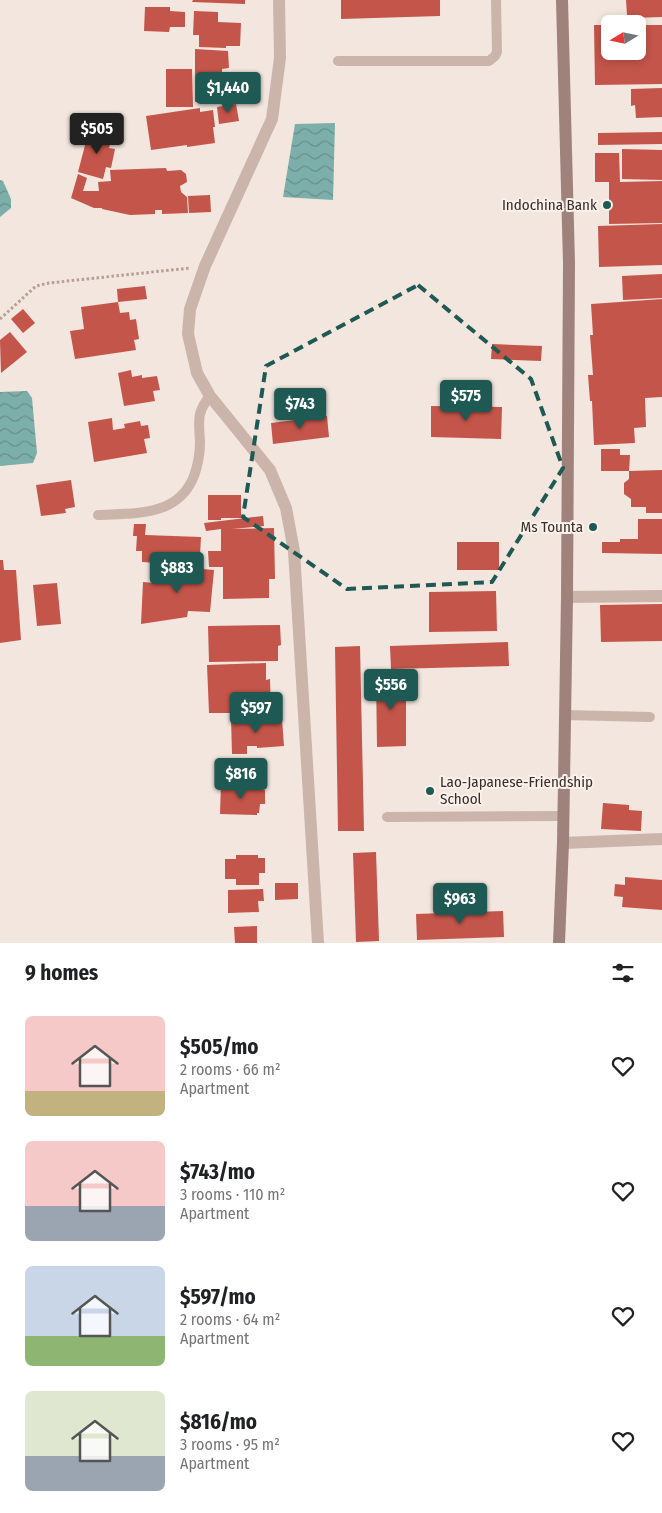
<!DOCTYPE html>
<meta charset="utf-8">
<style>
:root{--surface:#fff;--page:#f6f6f6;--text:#202124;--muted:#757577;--accent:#1f5954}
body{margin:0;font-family:"Fira Sans Condensed",sans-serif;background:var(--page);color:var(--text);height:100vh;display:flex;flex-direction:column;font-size:19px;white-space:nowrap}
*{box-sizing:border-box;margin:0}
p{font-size:16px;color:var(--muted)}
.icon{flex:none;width:28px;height:28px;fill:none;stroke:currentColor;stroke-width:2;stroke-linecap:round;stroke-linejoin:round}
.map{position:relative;height:943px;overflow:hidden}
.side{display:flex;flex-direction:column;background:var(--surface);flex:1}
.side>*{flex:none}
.needle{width:32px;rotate:260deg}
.buttons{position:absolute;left:601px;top:15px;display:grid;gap:10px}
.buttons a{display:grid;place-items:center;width:45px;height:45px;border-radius:8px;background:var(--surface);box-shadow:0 2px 8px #0003;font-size:25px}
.price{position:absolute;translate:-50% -42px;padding:0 11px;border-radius:5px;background:var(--accent);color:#fff;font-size:16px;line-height:32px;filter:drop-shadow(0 1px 2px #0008)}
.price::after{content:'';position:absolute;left:50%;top:30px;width:15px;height:11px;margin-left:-8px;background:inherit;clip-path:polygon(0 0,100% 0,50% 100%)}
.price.selected{background:#222;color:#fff}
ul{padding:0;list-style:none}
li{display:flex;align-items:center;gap:15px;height:125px;padding:0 25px}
li span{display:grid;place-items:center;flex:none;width:140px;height:100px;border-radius:8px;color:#555}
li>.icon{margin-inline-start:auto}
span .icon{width:60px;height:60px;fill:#fffc;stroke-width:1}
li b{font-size:21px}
h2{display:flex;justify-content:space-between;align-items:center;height:60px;padding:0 25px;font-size:21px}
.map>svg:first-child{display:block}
</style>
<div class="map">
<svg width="662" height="943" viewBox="0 0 662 943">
<defs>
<pattern id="water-waves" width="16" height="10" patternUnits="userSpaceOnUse" patternTransform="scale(1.25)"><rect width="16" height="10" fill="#7dafaa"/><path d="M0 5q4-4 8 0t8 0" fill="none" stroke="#678f8a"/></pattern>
</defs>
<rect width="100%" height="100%" fill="#f2e6de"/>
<!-- water -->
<g fill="url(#water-waves)">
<polygon points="335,123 333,200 283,197 295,124"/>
<polygon points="0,180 3,181 11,199 11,208 0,217"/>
<polygon points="27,391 32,398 37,453 33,463 0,466 0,392"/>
</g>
<!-- building -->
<g fill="#c4554a">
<polygon points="193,0 245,0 245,4 192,2"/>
<polygon points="341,0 440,0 440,16 341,19"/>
<polygon points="626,0 662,0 662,17 632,18 632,15 627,15"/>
<polygon points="145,7 170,7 170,11 185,12 185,27 170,27 169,32 144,31"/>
<polygon points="194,11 218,12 218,22 241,23 240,46 226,46 226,48 199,47 199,35 193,35"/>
<polygon points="594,25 610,25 610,51 638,51 638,25 662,25 662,84 595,85"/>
<polygon points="195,49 228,51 229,68 222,69 222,81 232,81 232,100 195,102"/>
<polygon points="166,69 192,69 193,107 166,107"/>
<polygon points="662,88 662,117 636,118 635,105 631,106 631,89"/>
<polygon points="236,104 239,121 219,124 217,107"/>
<polygon points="200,108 200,112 213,110 215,127 213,127 215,143 187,147 187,145 151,150 146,116"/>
<polygon points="89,130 112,137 109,148 115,149 111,168 106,167 103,179 78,172"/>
<polygon points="662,132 662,144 598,145 598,133"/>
<polygon points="622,149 662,150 662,180 622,179"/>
<polygon points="595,153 619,153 620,182 662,181 662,223 609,224 609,182 595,182"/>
<polygon points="166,168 167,171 181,170 186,174 187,182 180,186 181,192 187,197 188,213 162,214 162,210 155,210 155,214 130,215 102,209 102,208 94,208 71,198 78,174 87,178 83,191 99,191 98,182 111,181 110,170"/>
<polygon points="210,195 211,212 189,213 188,196"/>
<polygon points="662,224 662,265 599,267 598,226"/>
<polygon points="662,274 662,298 623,300 622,276"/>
<polygon points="145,286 147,299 118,302 117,289"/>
<polygon points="662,299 662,397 645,398 646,427 634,428 635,443 594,445 592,401 590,401 588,375 593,375 590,335 593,335 591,304"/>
<polygon points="118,302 120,313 129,312 130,320 136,319 139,339 134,340 136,350 75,359 70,331 84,329 81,307"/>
<polygon points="23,309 35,323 23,333 11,319"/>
<polygon points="10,332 27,352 1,373 0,340"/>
<polygon points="492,344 542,346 541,361 491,359"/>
<polygon points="131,370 132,377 142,375 142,378 157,376 160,390 153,391 155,401 124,406 118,373"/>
<polygon points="431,406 502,407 501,439 431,437"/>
<polygon points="327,416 329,437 273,444 271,423"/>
<polygon points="112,418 113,430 125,428 124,424 140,421 141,426 148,425 150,438 144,439 147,453 94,462 88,422"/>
<polygon points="601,449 620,449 620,455 630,455 629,471 601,471"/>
<polygon points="662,470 662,513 646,513 646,507 631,507 631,499 624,494 624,483 629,479 629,471"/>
<polygon points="71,480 75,507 65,509 66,513 41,516 36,485"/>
<polygon points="208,495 241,495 241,518 221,518 221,520 208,520"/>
<polygon points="263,516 264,526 232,529 274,528 275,579 269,579 269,598 223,599 223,567 209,567 208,551 221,551 221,529 206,531 204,523"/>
<polygon points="638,519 662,519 662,554 602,553 602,542 620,542 620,539 638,539"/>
<polygon points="134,524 146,524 145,535 201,537 200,555 187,555 187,565 142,562 142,551 136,551 137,536 133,536"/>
<rect x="457" y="542" width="42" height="28"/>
<polygon points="0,560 3,560 4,570 16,570 21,640 0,643"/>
<polygon points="156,565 214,570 210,612 188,611 187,617 141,624 143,582 155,583"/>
<polygon points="57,583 61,624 37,626 33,585"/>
<polygon points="496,591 497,631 429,632 429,592"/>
<polygon points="662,604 662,641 601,642 600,605"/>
<polygon points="280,625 281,645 278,646 278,661 209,662 208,626"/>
<polygon points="508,642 509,666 391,669 390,646"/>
<polygon points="360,646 364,831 338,831 335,647"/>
<polygon points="266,663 266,680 270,679 271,714 241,716 240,713 209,713 207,665"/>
<polygon points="376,675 406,675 406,746 377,747"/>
<polygon points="256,717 256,721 282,719 284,746 257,748 257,746 247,746 247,754 232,754 231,718"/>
<polygon points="221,783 248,785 247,787 265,790 265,804 260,804 259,813 257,813 257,815 220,814"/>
<polygon points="603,803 629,805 629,810 642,811 641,831 601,829"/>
<polygon points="376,852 379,941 356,942 353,853"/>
<polygon points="236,855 258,855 258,858 265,858 265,873 259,873 259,885 236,885 236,879 225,879 225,859 236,859"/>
<polygon points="625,877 662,880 662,910 622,907 623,897 614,896 615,884 625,885"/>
<polygon points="275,883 298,883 298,899 275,900"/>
<polygon points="263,889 264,901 258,901 259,912 228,913 228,890"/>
<polygon points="503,911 504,937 417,940 416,914"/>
<polygon points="257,926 257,943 235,943 234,927"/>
</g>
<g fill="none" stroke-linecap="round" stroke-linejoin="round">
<!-- path -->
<polyline stroke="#b69e94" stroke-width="3" stroke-dasharray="2.5 2.5" stroke-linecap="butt" points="0,319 36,286 49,283 190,268"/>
<!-- lane -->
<g stroke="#cbb4aa" stroke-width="10">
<polyline points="338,61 489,61 495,56 497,52 496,0"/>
<path d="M98,515C135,513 178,517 194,476C198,465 200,454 200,442C199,421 196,413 210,396"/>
<polyline points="565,715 650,717"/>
<polyline points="387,817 563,816"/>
</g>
<!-- street -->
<g stroke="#cbb4aa" stroke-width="12">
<polyline points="279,0 280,58 272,119 205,266 190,309 188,334 197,373 210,396 270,470 286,508 294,551 318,943"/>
<polyline points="567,597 662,596"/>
<polyline points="563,843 662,839"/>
</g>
<!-- secondary -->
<polyline stroke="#9e827b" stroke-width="12" points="559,943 563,843 567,597 569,263 562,0"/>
</g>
<!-- marked area -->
<path fill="none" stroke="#1f5954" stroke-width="4" stroke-dasharray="10 6" stroke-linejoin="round" d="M418,285L531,379L563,468L492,582L347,589L243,517L266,366Z"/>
<!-- markers -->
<g fill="#1f5954" stroke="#faf1eb" stroke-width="2">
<circle cx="607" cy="205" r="5"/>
<circle cx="593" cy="527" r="5"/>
<circle cx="430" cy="791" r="5"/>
</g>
<g text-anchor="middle" stroke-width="4" stroke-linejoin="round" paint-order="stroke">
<!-- poi labels -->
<g font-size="15" fill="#382c29" stroke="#faf1eb" text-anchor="end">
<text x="597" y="210">Indochina Bank</text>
<text x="583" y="532">Ms Tounta</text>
<text x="440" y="787" text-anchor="start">Lao-Japanese-Friendship<tspan x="440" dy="17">School</tspan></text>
</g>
</g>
</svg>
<div class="buttons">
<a><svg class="needle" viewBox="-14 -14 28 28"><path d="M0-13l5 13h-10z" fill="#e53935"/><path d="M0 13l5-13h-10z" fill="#757577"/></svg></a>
</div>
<b class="price" style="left:228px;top:114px">$1,440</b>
<b class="price selected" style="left:97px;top:155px">$505</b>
<b class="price" style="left:466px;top:422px">$575</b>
<b class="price" style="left:300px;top:430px">$743</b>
<b class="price" style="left:177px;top:594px">$883</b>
<b class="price" style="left:391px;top:711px">$556</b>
<b class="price" style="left:256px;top:734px">$597</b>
<b class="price" style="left:241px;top:800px">$816</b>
<b class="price" style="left:460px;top:925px">$963</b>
</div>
<section class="side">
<h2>9 homes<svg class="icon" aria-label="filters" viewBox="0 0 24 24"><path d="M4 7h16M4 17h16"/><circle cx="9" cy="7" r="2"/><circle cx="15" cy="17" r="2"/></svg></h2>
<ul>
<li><span style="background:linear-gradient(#f6c9c9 75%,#c2b280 0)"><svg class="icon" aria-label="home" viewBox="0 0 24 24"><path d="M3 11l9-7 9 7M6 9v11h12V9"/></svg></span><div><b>$505/mo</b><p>2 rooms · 66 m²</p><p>Apartment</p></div><svg class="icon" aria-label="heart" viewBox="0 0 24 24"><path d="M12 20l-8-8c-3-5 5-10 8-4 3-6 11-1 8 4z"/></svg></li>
<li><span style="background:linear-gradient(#f6c9c9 65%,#9aa5b1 0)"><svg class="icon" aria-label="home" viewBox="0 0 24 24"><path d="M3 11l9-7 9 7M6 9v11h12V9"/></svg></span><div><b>$743/mo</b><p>3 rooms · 110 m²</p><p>Apartment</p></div><svg class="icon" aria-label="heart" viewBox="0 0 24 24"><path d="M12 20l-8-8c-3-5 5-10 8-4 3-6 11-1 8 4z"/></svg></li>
<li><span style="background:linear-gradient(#c9d6e8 70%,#8fb573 0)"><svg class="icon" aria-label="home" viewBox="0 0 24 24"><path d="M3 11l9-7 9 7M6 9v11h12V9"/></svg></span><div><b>$597/mo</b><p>2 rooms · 64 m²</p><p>Apartment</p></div><svg class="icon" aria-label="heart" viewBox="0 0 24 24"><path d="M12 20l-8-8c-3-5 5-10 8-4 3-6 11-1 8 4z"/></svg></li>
<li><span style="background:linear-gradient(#dfe7d0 65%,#9aa5b1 0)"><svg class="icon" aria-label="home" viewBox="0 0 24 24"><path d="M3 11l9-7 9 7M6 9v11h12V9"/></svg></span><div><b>$816/mo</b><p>3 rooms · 95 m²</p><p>Apartment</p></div><svg class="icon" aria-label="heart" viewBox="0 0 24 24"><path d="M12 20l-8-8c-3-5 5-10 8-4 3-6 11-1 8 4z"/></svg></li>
</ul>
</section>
